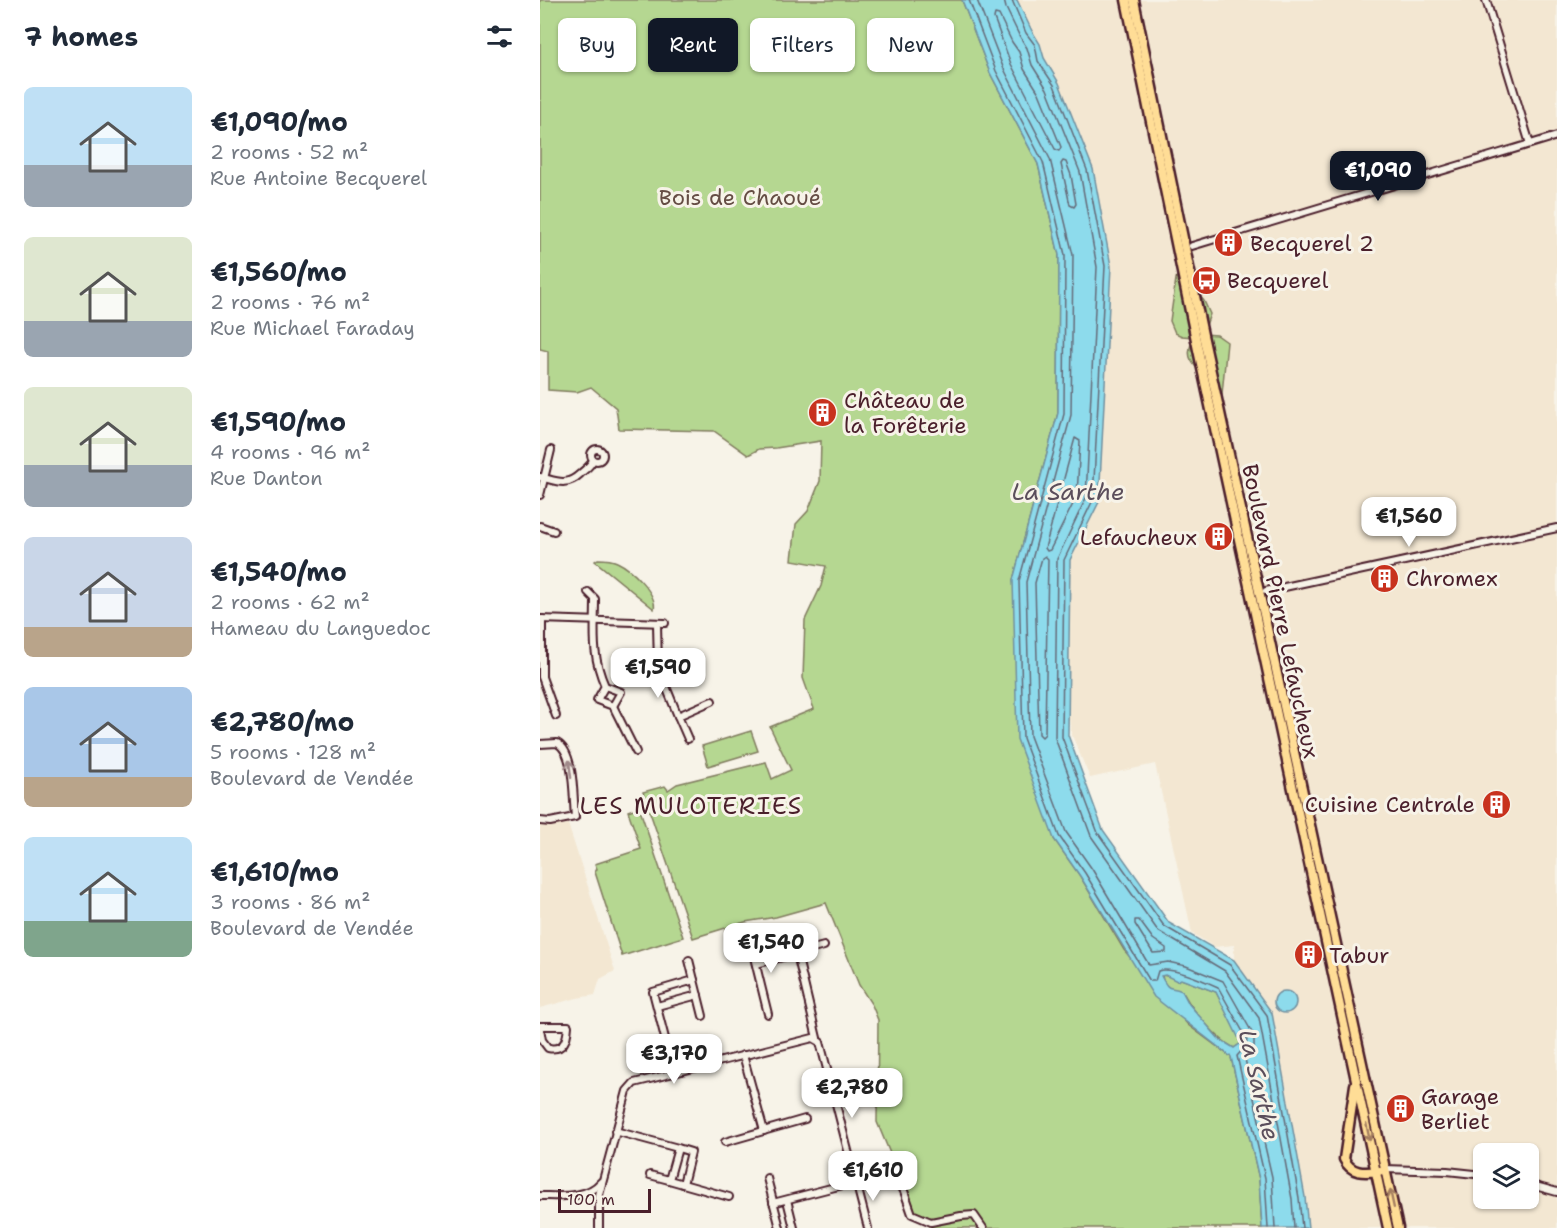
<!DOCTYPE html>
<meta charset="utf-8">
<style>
:root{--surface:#fff;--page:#f6f6f7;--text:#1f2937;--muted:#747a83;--accent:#111827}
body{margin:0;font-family:"Shantell Sans",sans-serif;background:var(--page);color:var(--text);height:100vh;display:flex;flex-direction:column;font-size:22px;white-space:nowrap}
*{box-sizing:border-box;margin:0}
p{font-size:20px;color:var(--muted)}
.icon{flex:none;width:33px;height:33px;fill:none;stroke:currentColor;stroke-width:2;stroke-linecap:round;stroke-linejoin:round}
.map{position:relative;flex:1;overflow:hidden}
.drawer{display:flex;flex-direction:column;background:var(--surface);width:540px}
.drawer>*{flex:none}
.hud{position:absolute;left:18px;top:18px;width:570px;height:54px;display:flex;gap:12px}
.fabs{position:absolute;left:933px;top:1143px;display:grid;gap:12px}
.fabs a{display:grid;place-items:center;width:66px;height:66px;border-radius:9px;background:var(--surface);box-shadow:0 2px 4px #0004;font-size:30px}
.scale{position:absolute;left:18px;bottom:15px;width:93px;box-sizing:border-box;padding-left:6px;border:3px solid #4a1f2b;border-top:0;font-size:16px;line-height:21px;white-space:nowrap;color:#4a1f2b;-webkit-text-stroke:4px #f7f3e8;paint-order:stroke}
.price{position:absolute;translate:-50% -51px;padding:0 14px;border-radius:12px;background:#fff;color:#222;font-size:20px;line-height:39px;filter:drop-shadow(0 2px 3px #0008)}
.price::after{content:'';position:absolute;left:50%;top:36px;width:18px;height:14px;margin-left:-9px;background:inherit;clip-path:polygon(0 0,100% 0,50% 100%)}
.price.selected{background:var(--accent);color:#fff}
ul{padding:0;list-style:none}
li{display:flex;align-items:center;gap:18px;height:150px;padding:0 24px}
li span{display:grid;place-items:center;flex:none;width:168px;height:120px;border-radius:9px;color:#555}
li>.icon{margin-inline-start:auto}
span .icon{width:72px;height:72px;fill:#fffc;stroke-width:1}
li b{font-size:26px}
h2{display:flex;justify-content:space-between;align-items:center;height:72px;padding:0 24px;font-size:26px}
.tag{padding:0 21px;border-radius:9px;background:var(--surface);box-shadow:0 2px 4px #0004;font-size:21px;line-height:54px}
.tag.selected{background:var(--accent);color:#fff}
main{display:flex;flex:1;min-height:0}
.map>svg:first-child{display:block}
</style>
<main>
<section class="drawer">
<h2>7 homes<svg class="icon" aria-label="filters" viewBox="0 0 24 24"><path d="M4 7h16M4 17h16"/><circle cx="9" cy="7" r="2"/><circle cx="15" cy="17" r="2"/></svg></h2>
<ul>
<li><span style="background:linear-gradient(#bfe0f5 65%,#9aa5b1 0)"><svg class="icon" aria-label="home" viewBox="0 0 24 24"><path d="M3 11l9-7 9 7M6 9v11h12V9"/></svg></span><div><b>€1,090/mo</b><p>2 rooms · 52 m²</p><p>Rue Antoine Becquerel</p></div></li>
<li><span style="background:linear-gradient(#dfe7d0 70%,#9aa5b1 0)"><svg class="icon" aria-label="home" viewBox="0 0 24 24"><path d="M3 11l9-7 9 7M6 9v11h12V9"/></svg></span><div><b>€1,560/mo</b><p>2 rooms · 76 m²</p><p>Rue Michael Faraday</p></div></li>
<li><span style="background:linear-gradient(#dfe7d0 65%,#9aa5b1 0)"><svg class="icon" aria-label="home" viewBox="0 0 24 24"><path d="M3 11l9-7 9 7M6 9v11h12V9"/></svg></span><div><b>€1,590/mo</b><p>4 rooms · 96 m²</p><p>Rue Danton</p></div></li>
<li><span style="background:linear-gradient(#c9d6e8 75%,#b9a48a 0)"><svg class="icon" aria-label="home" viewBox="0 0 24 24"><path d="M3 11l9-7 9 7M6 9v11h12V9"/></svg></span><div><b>€1,540/mo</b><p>2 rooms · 62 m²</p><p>Hameau du Languedoc</p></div></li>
<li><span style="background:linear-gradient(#a9c7e8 75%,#b9a48a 0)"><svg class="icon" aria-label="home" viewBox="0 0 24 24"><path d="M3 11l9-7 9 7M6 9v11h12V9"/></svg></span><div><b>€2,780/mo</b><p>5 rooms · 128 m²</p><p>Boulevard de Vendée</p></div></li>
<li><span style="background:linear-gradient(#bfe0f5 70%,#7fa58c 0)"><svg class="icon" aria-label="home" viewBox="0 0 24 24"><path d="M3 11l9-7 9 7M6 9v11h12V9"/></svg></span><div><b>€1,610/mo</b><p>3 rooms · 86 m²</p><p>Boulevard de Vendée</p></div></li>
</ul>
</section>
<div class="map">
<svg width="1017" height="1228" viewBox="0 0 1017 1228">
<rect width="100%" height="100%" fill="#f7f3e8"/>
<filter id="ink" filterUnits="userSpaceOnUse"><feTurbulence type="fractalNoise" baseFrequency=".0167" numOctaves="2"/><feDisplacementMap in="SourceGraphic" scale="12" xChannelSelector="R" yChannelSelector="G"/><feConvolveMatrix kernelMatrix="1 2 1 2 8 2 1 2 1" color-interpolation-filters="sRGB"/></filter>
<g filter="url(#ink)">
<!-- built -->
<g fill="#f3e7d2" fill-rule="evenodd">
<path d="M477,0H1017V1228H768L765,1197L732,1013L694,960V945L674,947L652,933L615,764L550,778L531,733L528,711L530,560L559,502L541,136L526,103L519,83L504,58L500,43L492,31ZM944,1154H988V1198H944Z"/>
<polygon points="28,824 75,971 60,979 55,995 37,998 0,1008 0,826"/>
</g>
<!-- green -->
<g fill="#b5d791" stroke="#807b5e" stroke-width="1.5">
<polygon points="0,0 422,0 450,73 498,164 519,255 518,413 473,580 514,839 540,876 584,950 648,1025 691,1057 719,1179 722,1228 391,1228 388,1223 377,1218 337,1122 338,1020 332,1005 319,985 286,903 236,917 205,922 153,938 103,792 125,786 128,790 137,784 226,762 232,779 251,770 230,727 274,709 263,678 265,620 281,586 286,566 252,560 256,524 268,511 280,481 281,441 236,448 219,449 208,455 174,431 79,429 76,408 51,387 37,392 8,390 8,351 0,349"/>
<path d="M640,264L664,377C651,361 644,357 654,337L642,336L635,333L630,321L636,279Z"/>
<polygon points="653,288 664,301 670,314 663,334 677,335 687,342 680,415"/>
<path d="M58,559C65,559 71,559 77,562C90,568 118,594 114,609L55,561Z"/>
<polygon points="211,731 218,751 168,766 162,746"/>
<polygon points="99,807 143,937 82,956 55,872 57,869 55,864 101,849 88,811"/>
<path d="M622,975L632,977L637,981L641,979L676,992L702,1043L694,1048C677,1039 653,1011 644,994C632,990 623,987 622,975Z"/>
</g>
<!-- water -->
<g fill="#8ddbec" stroke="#72909f" stroke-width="1.5" fill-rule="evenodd">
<path d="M422,0H477L492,31L500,44L504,58L519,83L553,169L571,266L559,502L530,560L528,735L563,830L629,923L694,960L732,1013L765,1197L768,1228H722L719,1179L691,1057L614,997L540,876L514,839L477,739L473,580L518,413L519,255L498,164L450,73ZM625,975L637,981L641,979L676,992L701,1043L694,1048L679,1039L649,1004L642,991C628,985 630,993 621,976Z"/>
<circle cx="745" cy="1002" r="11"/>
</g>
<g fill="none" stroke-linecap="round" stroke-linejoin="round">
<!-- shore -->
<g stroke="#656a78" stroke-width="1.5">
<path d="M429,0L456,71L503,162L525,255L524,414L479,581L483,738L519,836L545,873L610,981H615L618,971C631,966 665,981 678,987L707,1039L706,1046L697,1056L725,1178L728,1228"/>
<polyline points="437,0 463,67 510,159 533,255 531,415 486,582 490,736 526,832 552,869 609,965 628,962 646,966 683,981 714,1036 714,1048 705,1059 732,1177 735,1228"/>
<polyline points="464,0 466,8 479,35 487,48 492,65 507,89 540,172 557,267 546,498 517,559 515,738 551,836 618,931 685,971 719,1018 752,1199 754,1228"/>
<polyline points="472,0 486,33 495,45 498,61 514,85 547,170 565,266 553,500 524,560 522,737 558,833 624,926 690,965 727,1015 759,1198 762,1228"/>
<polygon points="455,14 459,15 472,42 479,52 484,69 499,93 521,147 519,151 515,149 471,64 454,18"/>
<polygon points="523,161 526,162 531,175 536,204 534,207 530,205 521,164"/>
<polygon points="535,438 540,441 537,496 510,550 507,551 505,548"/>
<polygon points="505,556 508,559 505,734 502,737 499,734 495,583 502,558"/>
<polygon points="595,920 599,920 613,939 626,948 626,952 613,953 595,924"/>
</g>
<defs>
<g id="minor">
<polyline points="946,0 990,144"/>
<polyline points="652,246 1017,136"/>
<circle cx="57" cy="455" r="6"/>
<path d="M0,477C17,481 26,487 40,474C45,469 50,467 53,460"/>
<polyline points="0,495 11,450"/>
<polyline points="0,526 14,531"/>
<polyline points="726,591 1017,528"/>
<path d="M48,592L55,599C55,633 51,654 65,686L81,692L73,706L57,700L65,686"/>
<polyline points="0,619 125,623"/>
<polyline points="2,619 2,677 16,716"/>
<polyline points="117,623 118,667 138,716 172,701"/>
<polyline points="73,706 96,752"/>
<polyline points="138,716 148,739"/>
<path d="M0,744L17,743C35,752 33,798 35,817L10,822L0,821"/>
<polyline points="210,941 228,1014"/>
<polyline points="257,954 277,1038"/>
<polyline points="149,960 163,1016"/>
<polyline points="216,964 284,946"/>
<polyline points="117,1006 158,995"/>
<path d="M0,1026H28C27,1040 24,1051 8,1048L2,1040L0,1028"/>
<polyline points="203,1055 224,1131"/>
<polyline points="134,1073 113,992 154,980"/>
<polyline points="75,1131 138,1148 129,1180 143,1184 151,1152 138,1148"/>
<polyline points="185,1142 265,1119"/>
<polyline points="845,1169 907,1171 944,1175"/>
<polyline points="110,1175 129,1180"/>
<polyline points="227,1178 240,1228"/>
<polyline points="143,1184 189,1197"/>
<polyline points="988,1184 1017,1192"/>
<path d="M0,1196C20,1196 47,1199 61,1182"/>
<polyline points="247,1200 254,1228"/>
<polyline points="233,1203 349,1173 355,1175 364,1191 372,1214 391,1222 421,1216 434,1215 443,1228"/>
<polyline points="59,1228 59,1195 87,1091 94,1083 273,1038 280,1042 328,1228"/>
</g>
<g id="major">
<polyline points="586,0 658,350 848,1228"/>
<polyline points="594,0 663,335 858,1228"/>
<path d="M815,1085L804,1159C811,1174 824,1173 839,1171"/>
</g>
</defs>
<!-- minor casing -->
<use href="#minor" stroke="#4a1f2b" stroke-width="10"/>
<!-- major casing -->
<use href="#major" stroke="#4a1f2b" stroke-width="13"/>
<!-- minor -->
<use href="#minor" stroke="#f7f3e8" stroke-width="6"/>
<!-- major -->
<use href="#major" stroke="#ffdd96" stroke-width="8"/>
</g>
<!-- one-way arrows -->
<defs><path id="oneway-shaft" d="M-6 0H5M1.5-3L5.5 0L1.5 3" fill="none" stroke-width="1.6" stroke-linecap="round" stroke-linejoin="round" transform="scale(1.5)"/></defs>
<use stroke="#a0898a" href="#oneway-shaft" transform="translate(30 769) rotate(-97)"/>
<g stroke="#a47e60">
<use href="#oneway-shaft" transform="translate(828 1132) rotate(78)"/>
<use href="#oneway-shaft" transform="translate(852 1199) rotate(-102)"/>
</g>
</g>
<!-- icons -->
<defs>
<symbol id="building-disc" viewBox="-11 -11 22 22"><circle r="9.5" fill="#c8321e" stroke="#f7f3e8"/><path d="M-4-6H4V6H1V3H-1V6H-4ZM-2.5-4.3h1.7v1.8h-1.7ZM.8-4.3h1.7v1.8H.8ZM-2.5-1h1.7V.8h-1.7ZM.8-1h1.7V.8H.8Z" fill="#fff"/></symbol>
<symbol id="bus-disc" viewBox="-11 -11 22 22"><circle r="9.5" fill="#c8321e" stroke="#f7f3e8"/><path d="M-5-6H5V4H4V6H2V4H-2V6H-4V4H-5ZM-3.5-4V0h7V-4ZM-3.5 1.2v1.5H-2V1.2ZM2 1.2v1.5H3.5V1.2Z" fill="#fff"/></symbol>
</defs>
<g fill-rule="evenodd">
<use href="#building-disc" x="672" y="226" width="33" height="33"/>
<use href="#bus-disc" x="650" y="264" width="33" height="33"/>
<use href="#building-disc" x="266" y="396" width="33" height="33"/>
<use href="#building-disc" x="662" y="520" width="33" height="33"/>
<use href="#building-disc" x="828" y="562" width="33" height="33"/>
<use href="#building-disc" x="940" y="788" width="33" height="33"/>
<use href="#building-disc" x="752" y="938" width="33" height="33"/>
<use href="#building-disc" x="844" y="1092" width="33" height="33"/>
</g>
<g text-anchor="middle" stroke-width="6" stroke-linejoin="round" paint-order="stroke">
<!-- park labels -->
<g font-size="22" fill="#654d44" stroke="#f7f3e8">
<text x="200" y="205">Bois de Chaoué</text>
</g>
<!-- poi labels -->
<g font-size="22" fill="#4a1f2b" stroke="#f7f3e8" text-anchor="start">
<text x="710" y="251">Becquerel 2</text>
<text x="687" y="288">Becquerel</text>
<text x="304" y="408">Château de<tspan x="304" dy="25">la Forêterie</tspan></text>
<text x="657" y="545" text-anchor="end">Lefaucheux</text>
<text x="866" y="586">Chromex</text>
<text x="935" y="812" text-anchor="end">Cuisine Centrale</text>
<text x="789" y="963">Tabur</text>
<text x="881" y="1104">Garage<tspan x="881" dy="25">Berliet</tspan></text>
</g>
<!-- street labels -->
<g font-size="22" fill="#4a1f2b" stroke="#f7f3e8">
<text transform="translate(741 611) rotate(78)" y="8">Boulevard Pierre Lefaucheux</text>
</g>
<!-- water labels -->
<g font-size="24" font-style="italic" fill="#5b4e5b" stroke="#f7f3e8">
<text x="528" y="500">La Sarthe</text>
<text transform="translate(719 1085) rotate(77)" y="8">La Sarthe</text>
</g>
<!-- neighbourhood labels -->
<g font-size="24" letter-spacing="1.5" fill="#4a1f2b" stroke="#f7f3e8">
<text x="151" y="814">LES MULOTERIES</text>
</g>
</g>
</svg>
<div class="fabs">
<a><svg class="icon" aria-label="layers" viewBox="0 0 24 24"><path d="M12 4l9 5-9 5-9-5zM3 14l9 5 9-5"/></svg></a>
</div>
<div class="scale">100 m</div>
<b class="price selected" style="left:838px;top:202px">€1,090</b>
<b class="price" style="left:869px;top:548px">€1,560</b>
<b class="price" style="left:118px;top:699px">€1,590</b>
<b class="price" style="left:231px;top:974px">€1,540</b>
<b class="price" style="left:134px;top:1085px">€3,170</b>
<b class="price" style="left:312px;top:1119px">€2,780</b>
<b class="price" style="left:333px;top:1202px">€1,610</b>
<div class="hud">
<a class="tag">Buy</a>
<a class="tag selected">Rent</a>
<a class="tag">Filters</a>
<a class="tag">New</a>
</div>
</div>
</main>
